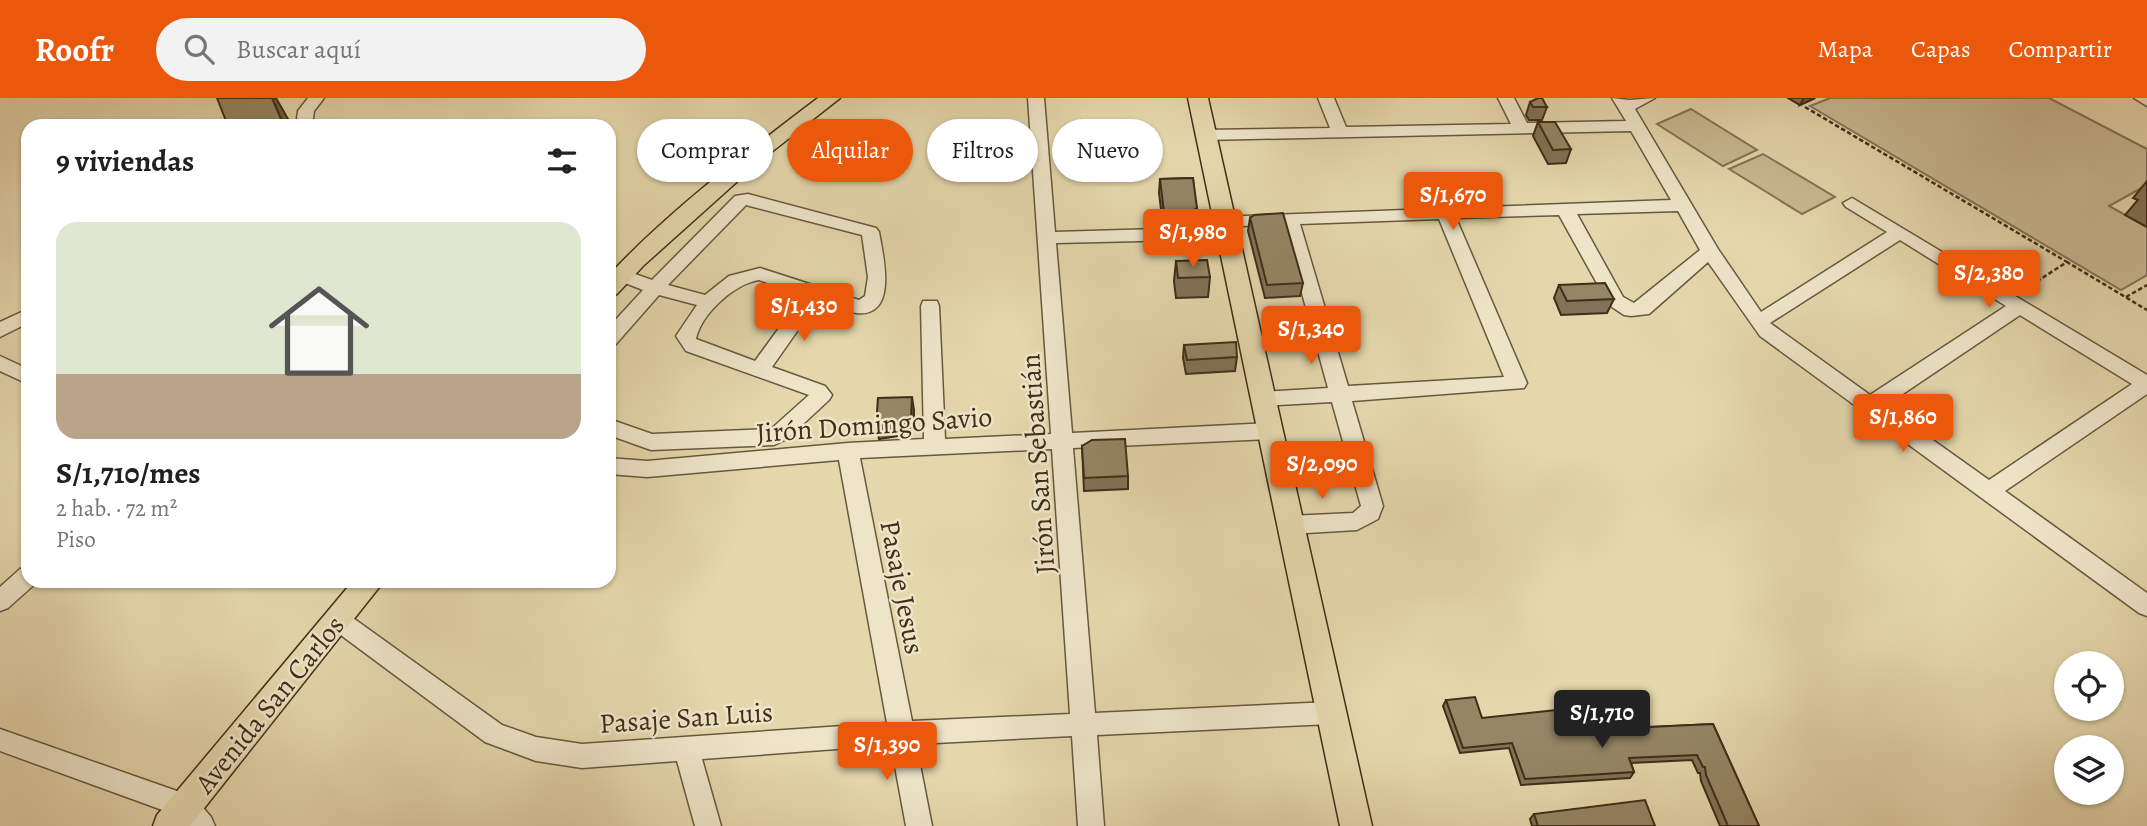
<!DOCTYPE html>
<html lang="es">
<meta charset="utf-8">
<style>
:root{--surface:#fff;--page:#f2f2f2;--text:#202124;--muted:#757577;--accent:#ea580c}
body{margin:0;font-family:Alegreya,serif;background:var(--page);color:var(--text);height:100vh;display:flex;flex-direction:column;font-size:26px;white-space:nowrap}
*{box-sizing:border-box;margin:0}
p{font-size:23px;color:var(--muted)}
.icon{flex:none;width:38px;height:38px;fill:none;stroke:currentColor;stroke-width:2;stroke-linecap:round;stroke-linejoin:round}
.map{position:relative;flex:1;overflow:hidden}
.side{position:absolute;left:21px;top:21px;width:595px;height:469px;display:flex;flex-direction:column;background:var(--surface);border-radius:21px;box-shadow:0 2px 5px #0004}
.side>*{flex:none}
.guide{position:absolute;left:637px;top:21px;width:665px;height:63px;display:flex;gap:14px}
.tools{position:absolute;left:2054px;top:553px;display:grid;gap:14px}
.tools a{display:grid;place-items:center;width:70px;height:70px;border-radius:50%;background:var(--surface);box-shadow:0 2px 5px #0004;font-size:35px}
.price{position:absolute;translate:-50% -60px;padding:0 16px;border-radius:7px;background:var(--accent);color:#fff;font-size:23px;line-height:46px;filter:drop-shadow(0 2px 4px #0008)}
.price::after{content:'';position:absolute;left:50%;top:42px;width:21px;height:16px;margin-left:-10px;background:inherit;clip-path:polygon(0 0,100% 0,50% 100%)}
.price.current{background:#222;color:#fff}
ul{padding:0;list-style:none}
li{display:grid;align-content:center;gap:14px;height:371px;padding:0 35px}
li span{display:grid;place-items:center;height:217px;border-radius:21px;color:#555}
li>.icon{margin-inline-start:auto}
span .icon{width:126px;height:126px;fill:#fffc;stroke-width:1}
li b{font-size:30px}
h2{display:flex;justify-content:space-between;align-items:center;height:84px;padding:0 35px;font-size:30px}
.pill{padding:0 24px;border-radius:32px;background:var(--surface);box-shadow:0 2px 5px #0004;font-size:24px;line-height:63px}
.pill.current{background:var(--accent);color:#fff}
header{display:flex;align-items:center;gap:42px;box-sizing:border-box;height:98px;padding:0 35px;background:var(--accent);color:#fff}
header strong{font-size:33px}
nav{display:flex;gap:38px;margin-inline-start:auto;font-size:24px}
.search{width:490px;height:63px;background:var(--page);display:flex;align-items:center;gap:18px;box-sizing:border-box;padding:0 24px;border-radius:38px;color:var(--muted);font-size:26px}
.map>svg:first-child{display:block}
</style>
<header>
<strong>Roofr</strong>
<div class="search"><svg class="icon" aria-label="search" viewBox="0 0 24 24"><circle cx="10" cy="10" r="6"/><path d="M15 15l6 6"/></svg>Buscar aquí</div>
<nav><a>Mapa</a><a>Capas</a><a>Compartir</a></nav>
</header>
<div class="map">
<svg width="2147" height="728" viewBox="0 0 2147 728">
<rect width="100%" height="100%" fill="#e5d7ac"/>
<filter id="stains"><feTurbulence type="fractalNoise" baseFrequency=".00286" numOctaves="4"/><feColorMatrix values="0 0 0 0 .2 0 0 0 0 .09 0 0 0 0 .02 0 0 0 .5 -.17"/></filter>
<radialGradient id="worn" r=".72"><stop offset=".6" stop-color="#630" stop-opacity="0"/><stop offset="1" stop-color="#630" stop-opacity=".3"/></radialGradient>
<!-- green -->
<g fill="#c9ba93" stroke="#847456" stroke-width="2">
<polygon points="1830,0 2049,0 2147,51 2147,87 2109,108 2147,129 2147,177 2121,192 1810,8"/>
<polygon points="1691,11 1757,52 1723,68 1657,26"/>
<polygon points="1763,56 1835,99 1802,116 1729,71"/>
</g>
<g fill="none" stroke-linecap="round" stroke-linejoin="round">
<defs>
<g id="minor">
<polygon points="308,0 324,0 314,13 312,28 296,28 298,13"/>
<path d="M1028,0H1044L1055,134L1226,129L1235,135L1226,141L1056,145L1072,335L1270,325L1277,328L1280,333L1277,338L1270,341L1073,350L1095,615L1331,604L1340,607L1343,615L1340,623L1331,626L1097,637L1104,728H1078L1072,638L916,646L932,728H906L891,647L702,661L721,728H695L677,663L582,670L536,663L485,644L330,529L326,522L330,515L338,512L346,515L502,627L536,639L582,646L887,625L839,362L647,379L609,376V360L647,363L848,345L924,341L921,208L923,203H937L939,208L945,341L1051,336ZM1052,351L1070,616L912,623L860,360Z"/>
<path d="M1318,0H1334L1346,29L1511,26L1498,0H1514L1527,25L1626,23L1612,0L1629,2L1655,0L1635,11L1718,151L1761,214L1887,134L1846,109L1843,105L1852,100L2147,277V296L2005,393L2147,495V518L2139,515L1760,238L1708,164L1649,216L1631,218L1624,217L1609,207L1559,117L1456,120L1527,285L1524,290L1352,303L1383,408L1378,421L1357,432L1290,436L1282,433L1279,427L1282,421L1290,418L1353,415L1361,408L1332,304L1262,308L1255,306L1252,301L1255,296L1262,294L1328,290L1283,126L1223,129L1217,127L1214,123L1217,119L1671,102L1631,33L1205,42L1197,37L1205,32L1330,30ZM1678,113L1700,152L1634,205L1623,199L1577,116ZM1439,121L1504,279L1348,288L1300,126ZM1900,142L2006,208L1870,297L1770,225ZM2020,217L2132,286L1989,382L1885,308Z"/>
<polygon points="2134,0 2147,0 2147,8"/>
<path d="M748,96L876,130L879,134C883,157 899,220 856,215C843,213 830,206 819,202L772,269L825,288L832,297L829,302L787,341L774,347L651,352L609,337V321L652,336L771,331L809,297L686,253L676,238L697,207L659,197L616,246L609,248V229L643,192L615,181L612,177L615,173L621,171L652,182L735,98ZM746,107L862,137L868,179L865,198L859,202L760,170L729,178L705,197L668,187ZM759,182L803,197L755,263L696,241C701,216 734,186 759,182Z"/>
<polygon points="28,211 28,225 0,239 0,224"/>
<polygon points="0,258 28,271 28,286 0,273"/>
<polygon points="28,469 28,483 36,485 8,510 0,513 0,489 20,471"/>
<polygon points="0,631 194,699 211,719 215,728 185,728 176,717 0,653"/>
</g>
<g id="major">
<path d="M818,0H840L760,63L643,168L617,196L609,199V177C671,111 746,55 818,0Z"/>
<polygon points="1188,0 1208,0 1372,728 1340,728"/>
<polygon points="353,483 384,483 190,728 153,728 157,717"/>
</g>
</defs>
<!-- minor casing -->
<use href="#minor" stroke="#68583d" stroke-width="3"/>
<!-- major casing -->
<use href="#major" stroke="#3f2e18" stroke-width="3"/>
<!-- path -->
<g stroke="#3f2e18" stroke-width="2.5" stroke-dasharray="4.5 2.5" stroke-linecap="butt">
<polyline points="1805,9 2067,164"/>
<polyline points="2025,191 2067,164 2147,212"/>
<polyline points="2126,199 2147,187"/>
</g>
<!-- minor -->
<use href="#minor" fill="#eee5c9" fill-rule="evenodd"/>
<!-- major -->
<use href="#major" fill="#e5d7ac" fill-rule="evenodd"/>
</g>
<!-- wall -->
<g fill="#807357" stroke="#3f2e18" stroke-width="2">
<polygon points="1788,0 1815,0 1800,7"/>
<polygon points="1530,4 1547,9 1542,22 1529,22 1526,17"/>
<polygon points="1538,24 1571,51 1566,65 1548,66 1533,38"/>
<polygon points="1193,80 1196,123 1189,127 1163,128 1159,95 1160,81"/>
<polygon points="2147,83 2147,129 2125,117 2138,102 2133,100"/>
<polygon points="1250,120 1303,185 1300,198 1265,200 1248,133"/>
<polygon points="1176,163 1210,179 1208,199 1176,200 1174,183"/>
<polygon points="1559,187 1614,201 1607,215 1561,217 1554,200"/>
<polygon points="1184,247 1237,259 1235,273 1186,276 1183,260"/>
<polygon points="914,312 913,333 910,336 879,341 876,327"/>
<polygon points="1082,348 1128,378 1128,391 1084,393"/>
<polygon points="1446,602 1482,620 1564,633 1713,626 1759,728 1720,728 1701,683 1700,675 1698,675 1692,662 1631,665 1634,674 1630,680 1521,687 1509,650 1460,655 1443,608"/>
<polygon points="1534,716 1655,728 1532,728 1530,721"/>
</g>
<!-- shaded-wall -->
<g fill="#685e47" stroke="#3f2e18" stroke-width="2">
<polygon points="272,0 276,0 292,28 284,28"/>
<polygon points="1804,0 1815,0 1800,7"/>
<polygon points="1197,110 1196,123 1189,127 1191,114"/>
<polygon points="912,299 914,312 913,333 910,336 907,323"/>
</g>
<!-- building -->
<g fill="#958665" stroke="#3f2e18" stroke-width="2">
<polygon points="217,0 272,0 284,28 228,28"/>
<polygon points="1538,0 1542,0 1547,9 1533,9 1530,4"/>
<polygon points="1538,24 1555,24 1571,51 1553,52"/>
<polygon points="1193,80 1197,110 1191,114 1164,114 1160,81"/>
<polygon points="1283,115 1303,185 1267,187 1250,120 1254,117"/>
<polygon points="1207,162 1210,179 1178,180 1176,163"/>
<polygon points="1605,185 1614,201 1567,203 1559,187"/>
<polygon points="1236,244 1237,259 1187,262 1184,247"/>
<polygon points="912,299 911,320 907,323 876,327 878,300"/>
<polygon points="1125,341 1128,378 1084,380 1082,348 1092,342"/>
<polygon points="1475,599 1482,620 1556,612 1564,633 1713,626 1759,728 1728,728 1706,677 1705,669 1703,669 1697,657 1629,660 1634,674 1525,681 1512,645 1463,650 1446,602"/>
<polygon points="1645,702 1655,728 1538,728 1534,716"/>
</g>
<g text-anchor="middle" stroke-width="5" stroke-linejoin="round" paint-order="stroke">
<!-- street labels -->
<g font-size="28" fill="#3f2e18" stroke="#eee5c9">
<text transform="translate(874 326) rotate(-4)" y="10">Jirón Domingo Savio</text>
<text transform="translate(1037 366) rotate(-94)" y="10">Jirón San Sebastián</text>
<text transform="translate(903 489) rotate(79)" y="10">Pasaje Jesus</text>
<text transform="translate(269 606) rotate(-51)" y="10">Avenida San Carlos</text>
<text transform="translate(686 619) rotate(-4)" y="10">Pasaje San Luis</text>
</g>
</g>
<rect width="100%" height="100%" filter="url(#stains)"/>
<rect width="100%" height="100%" fill="url(#worn)"/>
</svg>
<div class="tools">
<a><svg class="icon" aria-label="locate" viewBox="0 0 24 24"><circle cx="12" cy="12" r="6"/><path d="M12 2v4M12 18v4M2 12h4M18 12h4"/></svg></a>
<a><svg class="icon" aria-label="layers" viewBox="0 0 24 24"><path d="M12 4l9 5-9 5-9-5zM3 14l9 5 9-5"/></svg></a>
</div>
<b class="price" style="left:1453px;top:134px">S/1,670</b>
<b class="price" style="left:1193px;top:171px">S/1,980</b>
<b class="price" style="left:1989px;top:212px">S/2,380</b>
<b class="price" style="left:804px;top:245px">S/1,430</b>
<b class="price" style="left:1311px;top:268px">S/1,340</b>
<b class="price" style="left:1903px;top:356px">S/1,860</b>
<b class="price" style="left:1322px;top:403px">S/2,090</b>
<b class="price current" style="left:1602px;top:652px">S/1,710</b>
<b class="price" style="left:887px;top:684px">S/1,390</b>
<div class="guide">
<a class="pill">Comprar</a>
<a class="pill current">Alquilar</a>
<a class="pill">Filtros</a>
<a class="pill">Nuevo</a>
</div>
<section class="side">
<h2>9 viviendas<svg class="icon" aria-label="filters" viewBox="0 0 24 24"><path d="M4 7h16M4 17h16"/><circle cx="9" cy="7" r="2"/><circle cx="15" cy="17" r="2"/></svg></h2>
<ul>
<li><span style="background:linear-gradient(#dfe7d0 70%,#b9a48a 0)"><svg class="icon" aria-label="home" viewBox="0 0 24 24"><path d="M3 11l9-7 9 7M6 9v11h12V9"/></svg></span><div><b>S/1,710/mes</b><p>2 hab. · 72 m²</p><p>Piso</p></div></li>
</ul>
</section>
</div>
